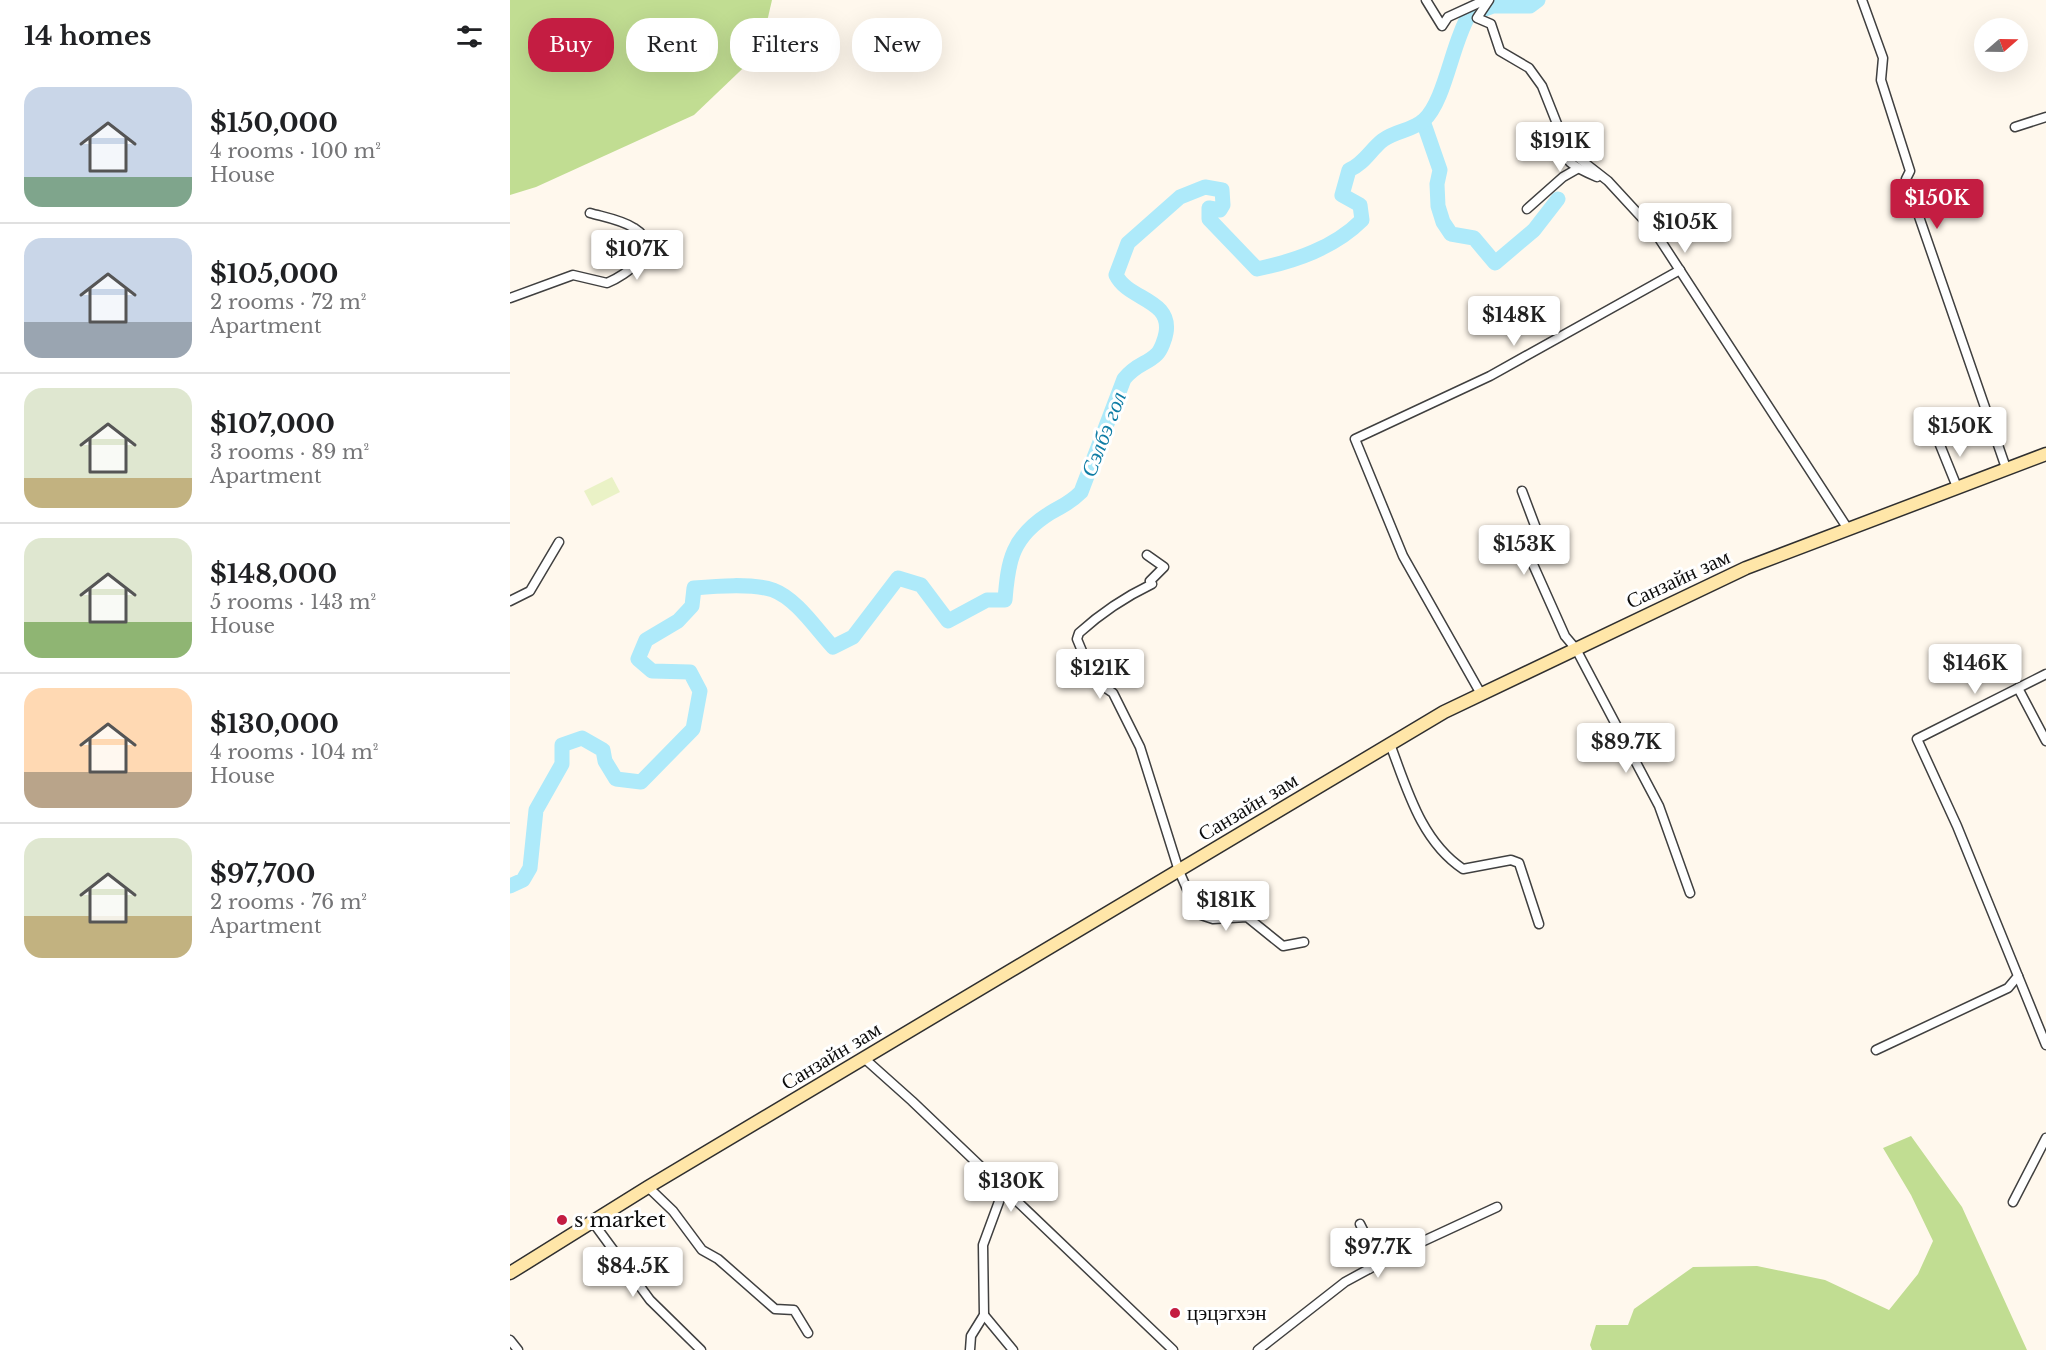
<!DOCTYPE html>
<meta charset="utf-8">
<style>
:root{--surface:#fff;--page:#f2f2f2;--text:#202124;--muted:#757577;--line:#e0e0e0;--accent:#c41d42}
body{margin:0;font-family:"Libre Baskerville",serif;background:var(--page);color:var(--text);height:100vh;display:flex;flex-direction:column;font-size:22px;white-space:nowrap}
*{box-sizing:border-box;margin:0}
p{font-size:20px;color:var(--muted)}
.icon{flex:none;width:33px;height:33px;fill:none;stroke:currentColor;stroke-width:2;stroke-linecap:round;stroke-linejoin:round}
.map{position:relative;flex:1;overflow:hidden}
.sheet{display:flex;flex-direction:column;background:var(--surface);width:510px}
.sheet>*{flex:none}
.guide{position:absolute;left:18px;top:18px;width:570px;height:54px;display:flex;gap:12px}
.needle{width:39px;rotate:70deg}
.controls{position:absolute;left:1464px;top:18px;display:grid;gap:12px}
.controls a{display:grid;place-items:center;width:54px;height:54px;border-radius:50%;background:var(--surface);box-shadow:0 6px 24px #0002;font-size:30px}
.price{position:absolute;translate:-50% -51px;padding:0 14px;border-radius:6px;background:#fff;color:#222;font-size:20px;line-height:39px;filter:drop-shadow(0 2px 3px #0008)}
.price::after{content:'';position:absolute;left:50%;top:36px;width:18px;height:14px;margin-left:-9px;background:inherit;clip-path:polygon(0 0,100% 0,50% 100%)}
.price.selected{background:var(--accent);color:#fff}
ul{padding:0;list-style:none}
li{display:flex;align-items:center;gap:18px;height:150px;padding:0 24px}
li+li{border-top:2px solid var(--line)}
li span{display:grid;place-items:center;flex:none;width:168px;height:120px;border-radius:18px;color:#555}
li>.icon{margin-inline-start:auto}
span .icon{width:72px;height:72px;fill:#fffc;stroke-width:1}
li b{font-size:26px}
h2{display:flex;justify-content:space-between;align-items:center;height:72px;padding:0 24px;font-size:26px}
.tag{padding:0 21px;border-radius:24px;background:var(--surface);box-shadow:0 6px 24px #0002;font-size:21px;line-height:54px}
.tag.selected{background:var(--accent);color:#fff}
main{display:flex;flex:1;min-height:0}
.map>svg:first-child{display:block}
</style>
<main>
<section class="sheet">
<h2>14 homes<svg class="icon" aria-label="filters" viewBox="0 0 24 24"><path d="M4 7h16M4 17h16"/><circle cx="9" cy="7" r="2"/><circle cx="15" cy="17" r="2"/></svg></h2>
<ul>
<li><span style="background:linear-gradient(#c9d6e8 75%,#7fa58c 0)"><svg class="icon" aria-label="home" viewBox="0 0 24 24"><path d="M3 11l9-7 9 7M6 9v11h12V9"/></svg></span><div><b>$150,000</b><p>4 rooms · 100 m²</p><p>House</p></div></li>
<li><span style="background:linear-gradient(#c9d6e8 70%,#9aa5b1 0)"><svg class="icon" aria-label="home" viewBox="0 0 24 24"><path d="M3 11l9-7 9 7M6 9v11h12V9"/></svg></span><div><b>$105,000</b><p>2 rooms · 72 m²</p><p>Apartment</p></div></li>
<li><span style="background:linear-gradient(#dfe7d0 75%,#c2b280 0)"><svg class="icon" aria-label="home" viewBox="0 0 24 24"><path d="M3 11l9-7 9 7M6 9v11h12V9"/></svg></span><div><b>$107,000</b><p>3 rooms · 89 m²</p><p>Apartment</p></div></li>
<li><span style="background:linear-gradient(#dfe7d0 70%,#8fb573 0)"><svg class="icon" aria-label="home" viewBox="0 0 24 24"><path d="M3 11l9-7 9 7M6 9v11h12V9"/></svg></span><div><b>$148,000</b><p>5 rooms · 143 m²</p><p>House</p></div></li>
<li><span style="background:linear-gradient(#ffd9b3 70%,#b9a48a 0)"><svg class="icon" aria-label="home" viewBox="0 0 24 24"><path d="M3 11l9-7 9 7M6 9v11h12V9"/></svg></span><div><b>$130,000</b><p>4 rooms · 104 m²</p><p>House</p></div></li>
<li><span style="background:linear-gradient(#dfe7d0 65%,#c2b280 0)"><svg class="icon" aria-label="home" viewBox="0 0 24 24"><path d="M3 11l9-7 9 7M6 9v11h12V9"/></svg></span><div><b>$97,700</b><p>2 rooms · 76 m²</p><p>Apartment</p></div></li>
</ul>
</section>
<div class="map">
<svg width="1536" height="1350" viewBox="0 0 1536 1350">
<rect width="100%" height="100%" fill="#fff8ed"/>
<!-- forest -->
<g fill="#c1dd92">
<polygon points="0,0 262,0 250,52 184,115 26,187 0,195"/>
<polygon points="1401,1136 1452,1207 1517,1350 1082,1350 1080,1345 1086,1325 1118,1325 1124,1309 1183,1267 1247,1266 1315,1280 1379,1310 1408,1274 1423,1241 1401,1195 1373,1148"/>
</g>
<!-- pitch -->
<polygon fill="#eaf2c6" points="102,477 110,492 82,506 74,491"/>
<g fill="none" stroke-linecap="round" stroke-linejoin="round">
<!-- river -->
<g stroke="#aeeafa" stroke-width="15">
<polyline points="913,121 930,170 927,184 928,206 933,222 941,234 964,238 985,263 1024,230 1048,199"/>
<path d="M0,886L13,880L20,868L26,810L52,764V745L72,738L93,750L95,761L106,779L131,782L183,729L190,691L180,672L142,671L128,659L136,640L168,621L182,606L184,588C206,586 242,583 263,590C287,599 306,629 323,647L343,637L388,578L411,585L438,621L477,600H495C498,560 502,537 540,513C553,505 559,504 571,492L614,379C627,363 636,365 647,354C651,350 655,339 656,333C662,299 618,300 606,275L618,243L670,197L695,187L712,190L713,205L710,210L699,208V219L747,269C785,261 824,248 852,220L850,205L832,195L839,170C854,164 861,149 873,140C887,130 902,131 914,120C935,101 942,43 959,15L983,6H1020L1028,0"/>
</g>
<defs>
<g id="street">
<polyline points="916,0 932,26 938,17 975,0"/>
<polyline points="979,0 967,18 981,24 990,51 1019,68 1032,86 1057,149 1098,181 1145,232 1338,529"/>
<polyline points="1352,0 1373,58 1371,80 1400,171 1396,179 1496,468"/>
<polyline points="1505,127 1536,117"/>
<path d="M1048,136C1050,161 1066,168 1087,177"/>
<polyline points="1017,209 1053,177 1067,169"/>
<path d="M0,298L63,275L97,283C116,275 156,248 124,228C112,220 94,217 80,213"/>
<polyline points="1428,440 1447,487"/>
<polyline points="1012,491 1032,544 1017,551 1055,636 1066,649 1149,806 1180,893"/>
<path d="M637,555L654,567L640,581L642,584C615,597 591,613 569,633L567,639L584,680L603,693L630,747L669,871L688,914L703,919L737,917L773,946L794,942"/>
<polyline points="0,601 20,591 49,542"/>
<polyline points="1508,688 1536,741"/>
<polyline points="971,694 893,556 845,439 980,376 1170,270"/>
<path d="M880,744C897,789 911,841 953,869L1001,860L1009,863L1029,924"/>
<polyline points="1508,976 1536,1045"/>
<polyline points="1366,1050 1498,988 1508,976 1447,826 1407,739 1536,674"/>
<polyline points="355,1059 402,1101 663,1350"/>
<polyline points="138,1187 163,1211 192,1250 208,1259 265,1309 284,1310 298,1333"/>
<polyline points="1503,1202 1536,1138"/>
<polyline points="82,1221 140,1300 191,1350"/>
<polyline points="850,1224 856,1236 859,1269"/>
<polyline points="474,1315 503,1350"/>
<polyline points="0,1340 8,1350"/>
<polyline points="460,1350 461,1336 474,1315 473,1245 494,1188"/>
<polyline points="748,1350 835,1282 892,1251 987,1207"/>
</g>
<polyline id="secondary" points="0,1273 138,1187 934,712 1236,568 1536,454"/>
</defs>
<!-- street casing -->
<use href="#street" stroke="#404040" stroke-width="11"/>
<!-- secondary casing -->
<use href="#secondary" stroke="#2f2f2f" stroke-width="15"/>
<!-- street -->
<use href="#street" stroke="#fff" stroke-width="8"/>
<!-- secondary -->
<use href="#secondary" stroke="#ffe6a8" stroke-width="12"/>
</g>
<!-- markers -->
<g fill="#c41d42" stroke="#fff" stroke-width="2">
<circle cx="52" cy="1220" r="6"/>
<circle cx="665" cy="1313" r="6"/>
</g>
<g text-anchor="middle" stroke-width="6" stroke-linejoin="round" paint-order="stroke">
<!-- street labels -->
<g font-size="21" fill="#0d0d0d" stroke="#fff">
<text transform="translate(1168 579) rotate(-25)" y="7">Санзайн зам</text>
<text transform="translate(738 807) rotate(-31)" y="7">Санзайн зам</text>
<text transform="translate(321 1056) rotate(-31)" y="7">Санзайн зам</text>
</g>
<!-- poi labels -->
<g font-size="21" fill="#0d0d0d" stroke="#fff" text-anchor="start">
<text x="64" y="1227">s market</text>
<text x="677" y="1320">цэцэгхэн</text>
</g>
<!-- water labels -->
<g font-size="22" font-style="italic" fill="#0f7da5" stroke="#fff">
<text transform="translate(593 434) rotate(-69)" y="8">Сэлбэ гол</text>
</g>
</g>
</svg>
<div class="controls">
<a><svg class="needle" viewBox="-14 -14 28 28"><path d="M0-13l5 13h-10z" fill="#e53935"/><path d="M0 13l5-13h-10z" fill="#757577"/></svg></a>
</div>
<b class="price" style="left:1050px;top:173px">$191K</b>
<b class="price selected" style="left:1427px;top:230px">$150K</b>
<b class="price" style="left:1175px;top:254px">$105K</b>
<b class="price" style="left:127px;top:281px">$107K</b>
<b class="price" style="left:1004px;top:347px">$148K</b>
<b class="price" style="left:1450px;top:458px">$150K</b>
<b class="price" style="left:1014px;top:576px">$153K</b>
<b class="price" style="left:1465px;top:695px">$146K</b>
<b class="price" style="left:590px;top:700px">$121K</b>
<b class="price" style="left:1116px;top:774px">$89.7K</b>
<b class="price" style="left:716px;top:932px">$181K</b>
<b class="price" style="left:501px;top:1213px">$130K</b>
<b class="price" style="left:868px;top:1279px">$97.7K</b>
<b class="price" style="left:123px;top:1298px">$84.5K</b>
<div class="guide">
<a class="tag selected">Buy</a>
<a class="tag">Rent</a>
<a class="tag">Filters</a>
<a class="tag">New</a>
</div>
</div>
</main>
